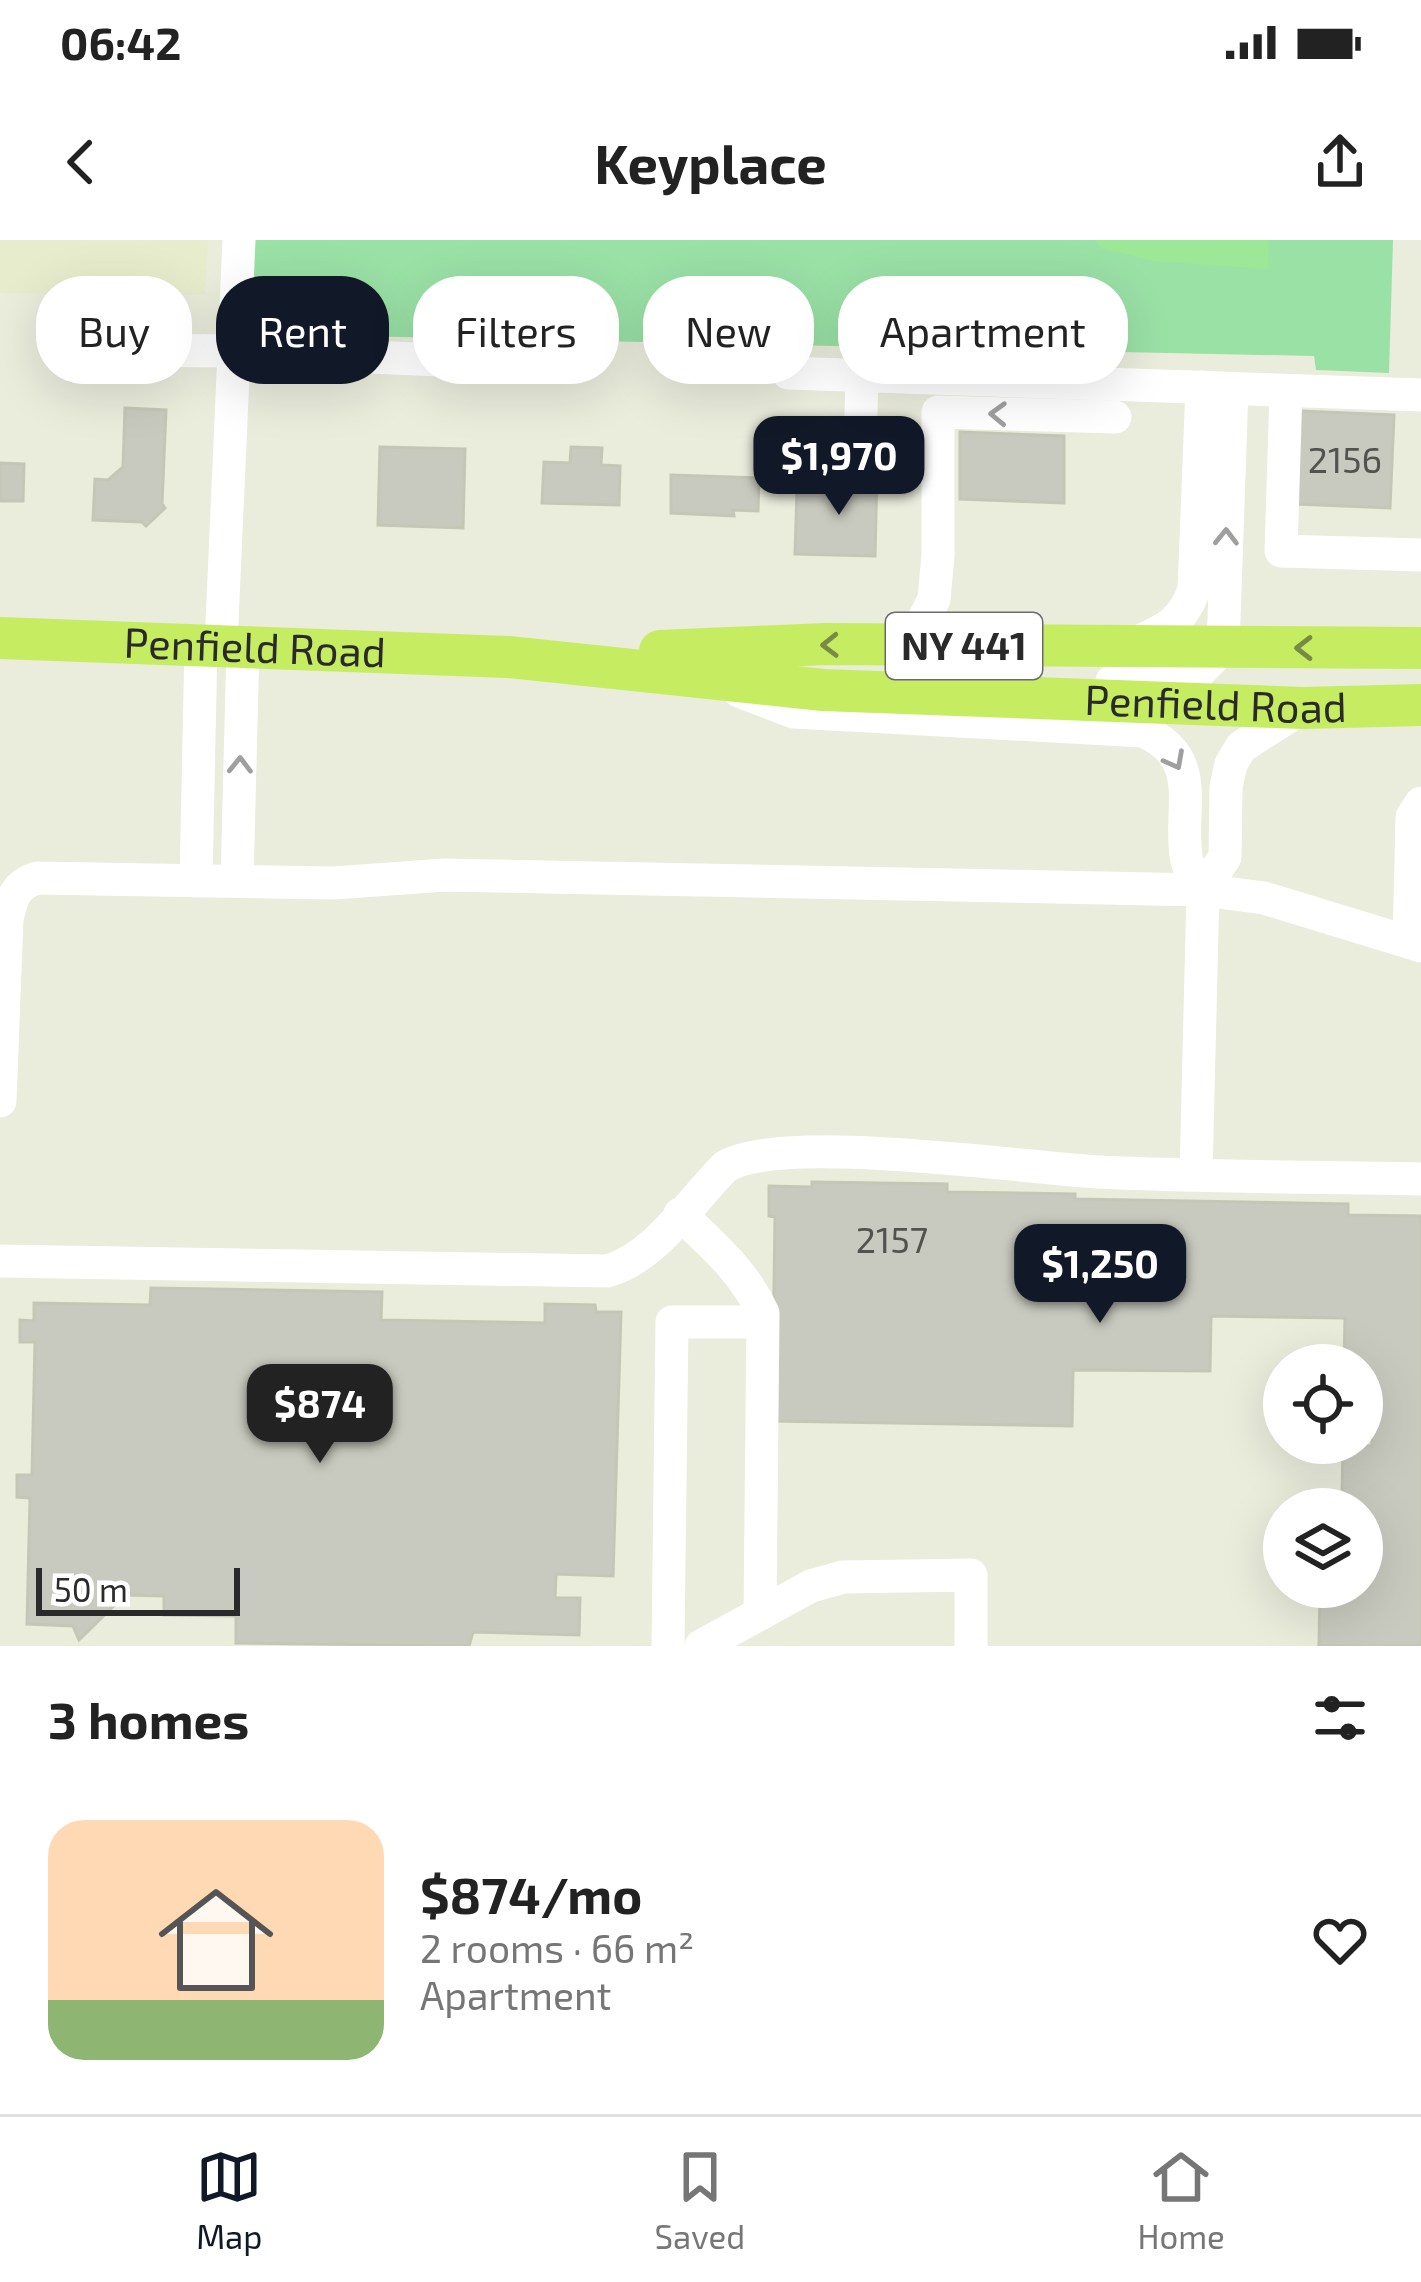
<!DOCTYPE html>
<meta charset="utf-8">
<style>
:root{--surface:#fff;--page:#f2f2f2;--text:#222;--muted:#767676;--line:#e0e0e0;--accent:#111827}
body{margin:0;font-family:"Exo 2",sans-serif;background:var(--page);color:var(--text);height:100vh;display:flex;flex-direction:column;font-size:45px;white-space:nowrap}
*{box-sizing:border-box;margin:0}
p{font-size:39px;color:var(--muted)}
.icon{flex:none;width:66px;height:66px;fill:none;stroke:currentColor;stroke-width:2;stroke-linecap:round;stroke-linejoin:round}
.map{position:relative;height:1406px;overflow:hidden}
.panel{display:flex;flex-direction:column;background:var(--surface);flex:1}
.panel>*{flex:none}
.guide{position:absolute;left:36px;top:36px;width:1350px;height:108px;display:flex;gap:24px}
.controls{position:absolute;left:1263px;top:1104px;display:grid;gap:24px}
.controls a{display:grid;place-items:center;width:120px;height:120px;border-radius:50%;background:var(--surface);box-shadow:0 12px 48px #0002;font-size:60px}
.scale{position:absolute;left:36px;bottom:30px;width:204px;box-sizing:border-box;padding-left:12px;border:6px solid #2a2a2a;border-top:0;font-size:33px;line-height:42px;white-space:nowrap;color:#2a2a2a;-webkit-text-stroke:9px #fff;paint-order:stroke}
.price{position:absolute;translate:-50% -102px;padding:0 27px;border-radius:24px;background:var(--accent);color:#fff;font-size:39px;line-height:78px;filter:drop-shadow(0 3px 6px #0008)}
.price::after{content:'';position:absolute;left:50%;top:72px;width:36px;height:27px;margin-left:-18px;background:inherit;clip-path:polygon(0 0,100% 0,50% 100%)}
.price.current{background:#222;color:#fff}
ul{padding:0;list-style:none}
li{display:flex;align-items:center;gap:36px;height:300px;padding:0 48px}
li span{display:grid;place-items:center;flex:none;width:336px;height:240px;border-radius:36px;color:#555}
li>.icon{margin-inline-start:auto}
span .icon{width:144px;height:144px;fill:#fffc;stroke-width:1}
li b{font-size:51px}
h2{display:flex;justify-content:space-between;align-items:center;height:144px;padding:0 48px;font-size:51px}
.chip{padding:0 42px;border-radius:48px;background:var(--surface);box-shadow:0 12px 48px #0002;font-size:42px;line-height:108px}
.chip.current{background:var(--accent);color:#fff}
.status{display:flex;justify-content:space-between;align-items:center;height:84px;padding:0 60px;background:var(--surface);direction:ltr}
.status svg{height:33px;fill:currentColor}
header{display:flex;justify-content:space-between;align-items:center;height:156px;padding:0 48px;background:var(--surface);font-size:54px;font-weight:700}
.tab-bar{display:flex;justify-content:space-around;align-items:center;height:168px;border-top:3px solid var(--line);background:var(--surface);font-size:33px;color:var(--muted)}
.tab-bar a{display:grid;justify-items:center;gap:6px}
.tab-bar .current{color:var(--accent)}
.map>svg:first-child{display:block}
</style>
<div class="status"><b>06:42</b><svg viewBox="0 0 49 12"><path d="M0 12V9h3v3zM5 12V6h3v6zM10 12V3h3v9zM15 12V0h3v12zM26 1h20v11H26zM47 4h2v5h-2z"/></svg></div>
<header><svg class="icon" aria-label="back" viewBox="0 0 24 24"><path d="M15 5l-7 7 7 7"/></svg>Keyplace<svg class="icon" aria-label="share" viewBox="0 0 24 24"><path d="M12 15V3M7 8l5-5 5 5M5 13v7h14v-7"/></svg></header>
<div class="map">
<svg width="1421" height="1406" viewBox="0 0 1421 1406">
<rect width="100%" height="100%" fill="#eaecdc"/>
<!-- education -->
<polygon fill="#e7edcc" points="0,0 208,0 205,55 0,53"/>
<!-- green -->
<polygon fill="#9ae1a6" points="253,0 1393,0 1389,133 1316,130 1314,116 251,94"/>
<!-- pitch -->
<polygon fill="#9ce896" points="1095,0 1268,0 1269,29 1153,21 1099,7"/>
<!-- building -->
<g fill="#c9cabf" stroke="#c4c7b6" stroke-width="3">
<polygon points="125,168 166,170 162,264 165,268 146,286 142,282 93,280 95,239 108,240 123,227"/>
<polygon points="1301,171 1394,175 1390,268 1297,264"/>
<polygon points="960,192 1064,196 1064,263 960,259"/>
<polygon points="380,207 465,209 463,288 378,285"/>
<polygon points="571,207 602,208 601,225 620,226 619,265 542,263 544,222 570,223"/>
<polygon points="0,223 24,224 23,261 0,261"/>
<polygon points="841,230 877,231 875,316 795,314 797,251 841,253"/>
<polygon points="671,235 759,238 758,271 733,270 734,276 671,273"/>
<polygon points="812,942 947,944 947,952 1075,954 1075,959 1348,964 1348,975 1421,976 1421,1406 1319,1406 1320,1347 1362,1347 1362,1269 1321,1269 1322,1252 1342,1252 1343,1205 1372,1206 1373,1139 1362,1139 1362,1125 1344,1125 1345,1078 1211,1076 1210,1131 1073,1130 1072,1186 772,1181 775,977 769,976 769,946 812,947"/>
<polygon points="151,1048 382,1052 381,1080 545,1083 545,1064 595,1065 596,1072 621,1072 613,1336 556,1334 555,1358 580,1358 579,1395 473,1392 469,1406 236,1403 236,1376 164,1375 164,1356 125,1355 79,1400 73,1386 27,1384 30,1258 17,1257 17,1235 32,1235 35,1102 20,1102 20,1080 34,1081 34,1063 150,1065"/>
</g>
<g fill="none" stroke-linecap="round" stroke-linejoin="round">
<!-- minor -->
<g stroke="#fff" stroke-width="33">
<polyline points="78,110 235,111 525,124"/>
<polyline points="788,133 1421,155"/>
<polyline points="1286,151 1281,311 1421,315"/>
<polyline points="788,207 860,209 862,136"/>
<path d="M1136,403C1165,390 1184,381 1194,349L1202,147"/>
<polyline points="221,405 239,0"/>
<polyline points="911,405 934,359 938,315 938,172 1115,177"/>
<polyline points="1112,441 1171,442 1193,438 1223,408 1232,149"/>
<path d="M739,451L794,472L1143,491C1204,517 1179,566 1186,616C1187,628 1197,640 1203,650"/>
<polyline points="196,641 201,404"/>
<polyline points="237,641 243,406"/>
<polyline points="1409,702 1412,577 1421,563"/>
<path d="M0,861L7,679C12,657 15,645 37,638L334,643L445,635L1203,650L1264,658L1421,706"/>
<polyline points="1196,935 1203,650 1225,617 1226,547 1231,524 1241,507 1302,468"/>
<path d="M680,974C712,1004 745,1033 763,1073L760,1374"/>
<path d="M0,1021L607,1031C655,1018 690,962 725,927C780,892 1023,928 1099,932C1206,937 1314,937 1421,939"/>
<polyline points="668,1406 672,1082 762,1082"/>
<polyline points="701,1406 811,1346 843,1337 971,1335 971,1406"/>
</g>
<!-- major -->
<g stroke="#c6ec61" stroke-width="42">
<path id="s1" d="M0,398L508,417L823,450L1302,468L1421,465"/>
<polyline points="660,411 826,404 1421,408"/>
</g>
</g>
<!-- one-way arrows -->
<defs><path id="oneway-chevron" d="M-2-3.5L2.5 0L-2 3.5" fill="none" stroke-width="1.6" stroke-linecap="round" stroke-linejoin="round" transform="scale(3)"/></defs>
<g stroke="#9f9f9f">
<use href="#oneway-chevron" transform="translate(998 174) rotate(-178)"/>
<use href="#oneway-chevron" transform="translate(1226 297) rotate(-89)"/>
<use href="#oneway-chevron" transform="translate(1175 521) rotate(62)"/>
<use href="#oneway-chevron" transform="translate(240 525) rotate(-89)"/>
</g>
<g stroke="#788b46">
<use href="#oneway-chevron" transform="translate(830 405) rotate(179)"/>
<use href="#oneway-chevron" transform="translate(1304 408) rotate(180)"/>
</g>
<g text-anchor="middle" stroke-width="9" stroke-linejoin="round" paint-order="stroke">
<!-- number labels -->
<g font-size="36" fill="#52524f">
<text x="1345" y="233">2156</text>
<text x="892" y="1013">2157</text>
</g>
<!-- shield labels -->
<rect fill="#fff" stroke="#6a6a6a" stroke-width="3" x="886" y="373" width="156" height="66" rx="9"/>
<g font-size="39" font-weight="bold" fill="#2a2a2a">
<text x="964" y="420">NY 441</text>
</g>
<!-- street labels -->
<g font-size="42" fill="#2a2a2a" stroke="#fff">
<text dy="15" stroke="none"><textPath href="#s1" startOffset="255">Penfield Road</textPath></text>
<text dy="15" stroke="none"><textPath href="#s1" startOffset="1218">Penfield Road</textPath></text>
</g>
</g>
</svg>
<div class="controls">
<a><svg class="icon" aria-label="locate" viewBox="0 0 24 24"><circle cx="12" cy="12" r="6"/><path d="M12 2v4M12 18v4M2 12h4M18 12h4"/></svg></a>
<a><svg class="icon" aria-label="layers" viewBox="0 0 24 24"><path d="M12 4l9 5-9 5-9-5zM3 14l9 5 9-5"/></svg></a>
</div>
<div class="scale">50 m</div>
<b class="price" style="left:839px;top:278px">$1,970</b>
<b class="price" style="left:1100px;top:1086px">$1,250</b>
<b class="price current" style="left:320px;top:1226px">$874</b>
<div class="guide">
<a class="chip">Buy</a>
<a class="chip current">Rent</a>
<a class="chip">Filters</a>
<a class="chip">New</a>
<a class="chip">Apartment</a>
</div>
</div>
<section class="panel">
<h2>3 homes<svg class="icon" aria-label="filters" viewBox="0 0 24 24"><path d="M4 7h16M4 17h16"/><circle cx="9" cy="7" r="2"/><circle cx="15" cy="17" r="2"/></svg></h2>
<ul>
<li><span style="background:linear-gradient(#ffd9b3 75%,#8fb573 0)"><svg class="icon" aria-label="home" viewBox="0 0 24 24"><path d="M3 11l9-7 9 7M6 9v11h12V9"/></svg></span><div><b>$874/mo</b><p>2 rooms · 66 m²</p><p>Apartment</p></div><svg class="icon" aria-label="heart" viewBox="0 0 24 24"><path d="M12 20l-8-8c-3-5 5-10 8-4 3-6 11-1 8 4z"/></svg></li>
</ul>
</section>
<nav class="tab-bar">
<a class="current"><svg class="icon" aria-label="map" viewBox="0 0 24 24"><path d="M3 6l6-2 6 2 6-2v14l-6 2-6-2-6 2zM9 4v14M15 6v14"/></svg>Map</a>
<a><svg class="icon" aria-label="saved" viewBox="0 0 24 24"><path d="M7 4h10v16l-5-4-5 4z"/></svg>Saved</a>
<a><svg class="icon" aria-label="home" viewBox="0 0 24 24"><path d="M3 11l9-7 9 7M6 9v11h12V9"/></svg>Home</a>
</nav>
